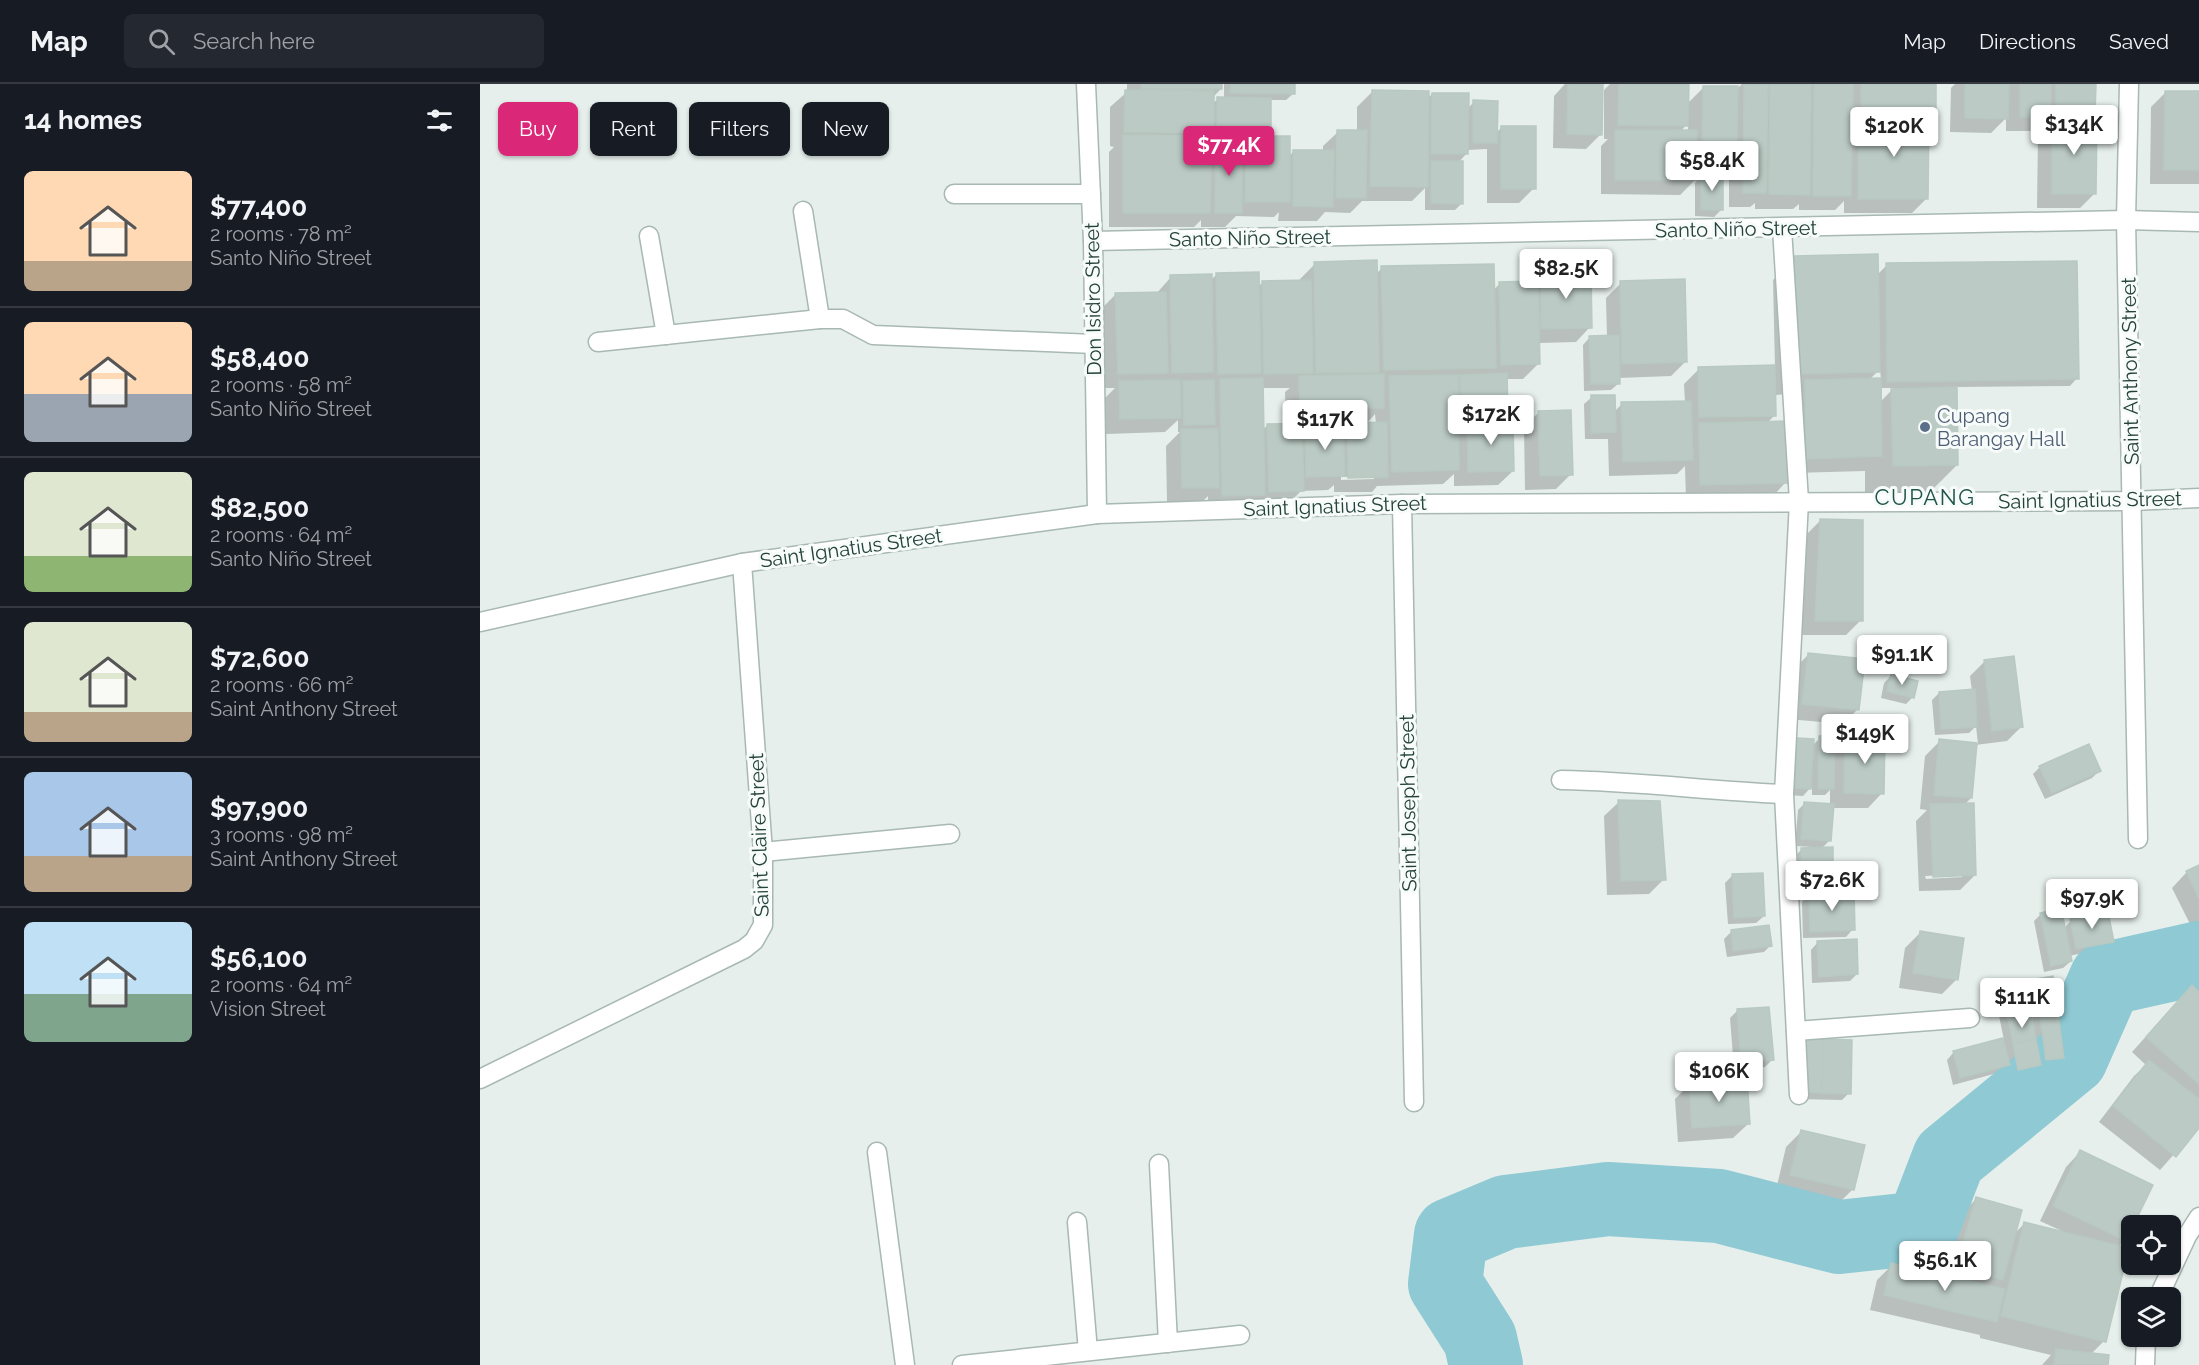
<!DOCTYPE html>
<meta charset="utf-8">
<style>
:root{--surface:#171b24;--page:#242831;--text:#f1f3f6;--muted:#9ea1a6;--line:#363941;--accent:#db2777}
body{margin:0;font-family:Raleway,sans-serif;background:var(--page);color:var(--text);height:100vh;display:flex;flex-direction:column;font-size:22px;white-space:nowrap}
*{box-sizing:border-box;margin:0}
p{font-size:20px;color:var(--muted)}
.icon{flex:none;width:33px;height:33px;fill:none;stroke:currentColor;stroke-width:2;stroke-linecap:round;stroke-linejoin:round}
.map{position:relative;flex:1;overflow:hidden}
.panel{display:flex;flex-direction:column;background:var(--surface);width:480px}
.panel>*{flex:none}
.banner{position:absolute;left:18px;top:18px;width:570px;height:54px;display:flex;gap:12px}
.tools{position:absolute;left:1641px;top:1131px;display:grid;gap:12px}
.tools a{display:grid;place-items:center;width:60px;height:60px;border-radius:9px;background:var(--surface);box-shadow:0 2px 4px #0004;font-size:30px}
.price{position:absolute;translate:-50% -51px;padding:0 14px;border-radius:6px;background:#fff;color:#222;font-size:20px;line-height:39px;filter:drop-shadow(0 2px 3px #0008)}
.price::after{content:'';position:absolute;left:50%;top:36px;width:18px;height:14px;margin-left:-9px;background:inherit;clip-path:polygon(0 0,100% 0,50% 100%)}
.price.current{background:var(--accent);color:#fff}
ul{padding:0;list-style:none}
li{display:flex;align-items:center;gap:18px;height:150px;padding:0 24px}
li+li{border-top:2px solid var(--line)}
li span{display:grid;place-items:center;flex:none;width:168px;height:120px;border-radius:9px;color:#555}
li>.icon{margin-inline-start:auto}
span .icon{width:72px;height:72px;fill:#fffc;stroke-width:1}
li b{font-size:26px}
h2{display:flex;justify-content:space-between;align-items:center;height:72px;padding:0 24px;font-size:26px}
.tag{padding:0 21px;border-radius:9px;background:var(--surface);box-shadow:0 2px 4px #0004;font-size:21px;line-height:54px}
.tag.current{background:var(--accent);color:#fff}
header{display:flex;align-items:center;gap:36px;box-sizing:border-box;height:84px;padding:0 30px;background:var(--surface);border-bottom:2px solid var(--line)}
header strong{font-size:28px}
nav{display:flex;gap:33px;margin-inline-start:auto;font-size:21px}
.search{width:420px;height:54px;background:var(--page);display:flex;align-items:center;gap:15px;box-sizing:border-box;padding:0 21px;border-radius:9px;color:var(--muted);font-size:22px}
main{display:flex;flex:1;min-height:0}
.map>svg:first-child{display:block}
</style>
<header>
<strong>Map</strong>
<div class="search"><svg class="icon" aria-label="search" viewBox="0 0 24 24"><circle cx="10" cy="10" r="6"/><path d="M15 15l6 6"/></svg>Search here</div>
<nav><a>Map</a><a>Directions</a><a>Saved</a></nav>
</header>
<main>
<section class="panel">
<h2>14 homes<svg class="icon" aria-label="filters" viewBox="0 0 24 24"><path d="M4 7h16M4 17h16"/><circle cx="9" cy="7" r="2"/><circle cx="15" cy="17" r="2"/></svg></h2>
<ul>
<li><span style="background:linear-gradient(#ffd9b3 75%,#b9a48a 0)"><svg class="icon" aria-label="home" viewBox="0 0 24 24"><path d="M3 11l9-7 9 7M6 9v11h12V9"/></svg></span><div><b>$77,400</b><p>2 rooms · 78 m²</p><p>Santo Niño Street</p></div></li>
<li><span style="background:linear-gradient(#ffd9b3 60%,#9aa5b1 0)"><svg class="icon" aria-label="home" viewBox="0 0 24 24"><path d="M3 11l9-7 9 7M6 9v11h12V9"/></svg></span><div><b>$58,400</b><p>2 rooms · 58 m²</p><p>Santo Niño Street</p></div></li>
<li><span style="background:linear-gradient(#dfe7d0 70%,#8fb573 0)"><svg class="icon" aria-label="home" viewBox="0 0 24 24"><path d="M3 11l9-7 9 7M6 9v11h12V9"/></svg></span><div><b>$82,500</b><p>2 rooms · 64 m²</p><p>Santo Niño Street</p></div></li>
<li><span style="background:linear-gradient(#dfe7d0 75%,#b9a48a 0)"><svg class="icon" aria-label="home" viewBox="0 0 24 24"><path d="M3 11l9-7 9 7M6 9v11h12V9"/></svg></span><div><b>$72,600</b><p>2 rooms · 66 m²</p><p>Saint Anthony Street</p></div></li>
<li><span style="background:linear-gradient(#a9c7e8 70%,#b9a48a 0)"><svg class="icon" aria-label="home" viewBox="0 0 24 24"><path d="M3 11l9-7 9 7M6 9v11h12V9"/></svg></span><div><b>$97,900</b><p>3 rooms · 98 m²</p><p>Saint Anthony Street</p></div></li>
<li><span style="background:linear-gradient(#bfe0f5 60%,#7fa58c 0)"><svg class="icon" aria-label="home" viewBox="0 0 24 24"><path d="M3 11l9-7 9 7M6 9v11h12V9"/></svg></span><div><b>$56,100</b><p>2 rooms · 64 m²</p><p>Vision Street</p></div></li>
</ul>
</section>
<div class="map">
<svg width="1719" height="1281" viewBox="0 0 1719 1281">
<rect width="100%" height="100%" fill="#e6efeb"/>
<!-- shadow -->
<g fill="#0003" fill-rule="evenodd">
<path d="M647,0H741V5L733,13L732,20L738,15H744V0H814V9L806,16H789V46L781,53L809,72L814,67L843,68V62L858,48H877V23L892,8L947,15L952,10L988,24L994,18L1016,49L1022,43L1054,104L1039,119H1007V65L987,66V69L978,79L982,119L975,126H945V104L932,117H882L870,129L845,128L837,137H798L799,128L794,133L756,132L745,143H721V136L714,143H629V68L634,63L630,62V23L647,8ZM730,53H767L761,59L737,58L730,65Z"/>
<polygon points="1085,0 1121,0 1121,50 1106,65 1073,64 1074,12"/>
<path d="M1130,0H1207V20L1223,4H1258L1262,0H1455L1454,26L1447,33L1446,115L1432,129H1364V117L1355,126H1319V120L1313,125H1275V119L1270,123H1249V93H1242L1241,126L1234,133L1215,132V96L1200,111L1121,110V62L1128,55H1124V6ZM1208,39V48H1200ZM1215,57H1243V60H1215ZM1215,73H1219L1218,95L1215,99Z"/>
<polygon points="1475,0 1614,0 1614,29 1606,36 1615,109 1600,124 1557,124 1558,51 1565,44 1561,44 1561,40 1554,47 1526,47 1526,34 1511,49 1470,48 1471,4"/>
<polygon points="1686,8 1719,8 1719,100 1670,100 1671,23"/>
<path d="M1315,174L1397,191L1407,181L1597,294L1590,302L1475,303L1477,381L1449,409L1385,410V387L1312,389L1310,310L1294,311L1295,331L1287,339L1306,398L1292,413L1206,415L1205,382L1197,390L1129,392L1128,355H1105L1104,320L1112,313L1134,328L1142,320L1205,318L1204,300L1219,285L1295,283L1293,196ZM1400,285L1401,296H1389ZM1400,304H1414L1400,318Z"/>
<path d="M835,180L896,190L902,184L1013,207L1020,199H1052L1061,190L1110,243L1096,258L1058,259V280L1043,295H1026V331L1019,338L1033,387L1018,401L974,402V390L963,400L897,402L892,408H854V401L848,406L821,407L807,421L728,426V412L722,418H687L686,362L700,348H698V336L685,348L626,350L625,314L635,304H623L621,225L636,210H676L691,193L730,197L737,190L778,203L783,198H820V195ZM781,304H810L805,308L806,341H788L782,346ZM895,330L896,340H886ZM870,338L862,346L825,343L821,348L820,339ZM894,392V395L861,396V393Z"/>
<polygon points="1141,199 1206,277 1191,292 1138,294 1139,299 1131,306 1104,307 1103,261 1110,253 1127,253 1126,214"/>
<polygon points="1059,328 1091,390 1076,405 1045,406 1044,343"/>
<polygon points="1341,436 1381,536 1366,551 1321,551 1326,451"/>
<polygon points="1328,571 1378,625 1363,640 1308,635 1313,586"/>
<path d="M1505,577L1542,642L1527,657L1495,661L1491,714L1484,721L1495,791L1480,806L1439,807L1436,737L1447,726L1440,725L1445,672L1460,657L1498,660L1496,642L1489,649L1455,651L1452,616L1459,609L1492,607L1490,592ZM1482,790V793L1446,795L1445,792Z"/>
<polygon points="1411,592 1433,613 1426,620 1401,614 1404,599"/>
<polygon points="1366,653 1402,709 1388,724 1352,724 1350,756 1341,765 1352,794 1344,801 1316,802 1315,772 1322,765 1333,765 1333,763 1315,762 1318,726 1325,719 1350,721 1350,706 1345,711 1332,711 1332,702 1323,712 1308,711 1311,663 1318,656 1332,662 1340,654 1353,666"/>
<polygon points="1560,683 1619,687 1612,694 1565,715 1553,690"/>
<polygon points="1139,718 1184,795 1169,810 1127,811 1124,732"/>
<polygon points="1719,782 1719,843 1713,846 1692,804 1706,789"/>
<polygon points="1252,792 1284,832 1276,839 1248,840 1245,799"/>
<polygon points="1329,810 1373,845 1366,853 1323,854 1322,818"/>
<polygon points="1561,830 1584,844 1591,837 1633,857 1626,864 1589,872 1591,877 1583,884 1564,888 1554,837"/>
<polygon points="1251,848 1291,861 1284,868 1247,873 1244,855"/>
<polygon points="1440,849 1476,896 1462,910 1419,904 1425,864"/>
<polygon points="1338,858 1377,890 1370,897 1332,899 1331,866"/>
<polygon points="1556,897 1582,973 1575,980 1558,983 1552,988 1531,992 1529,981 1521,988 1473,1001 1467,976 1474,968 1524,956 1516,917 1523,910 1550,935 1553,935 1549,904"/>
<polygon points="1719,910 1719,1042 1680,1086 1619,1038 1654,992 1666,981 1652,968 1697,918"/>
<polygon points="1257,927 1292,976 1285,983 1254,985 1250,934"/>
<polygon points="1319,963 1369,1009 1362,1016 1317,1015"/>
<polygon points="1210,1000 1268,1040 1253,1054 1198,1058 1195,1015"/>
<polygon points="1321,1048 1373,1105 1358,1120 1296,1106 1306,1063"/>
<polygon points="1600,1068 1645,1156 1638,1163 1624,1257 1611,1270 1627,1281 1562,1281 1571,1271 1500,1254 1500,1251 1390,1226 1397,1196 1412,1181 1463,1193 1482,1129 1497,1114 1534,1150 1544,1140 1582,1147 1560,1137 1586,1083"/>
</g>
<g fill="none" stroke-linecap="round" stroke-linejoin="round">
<!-- river -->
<polyline stroke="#8ec9d4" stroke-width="74" points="1006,1281 1000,1255 965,1200 971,1151 1026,1128 1128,1115 1239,1122 1359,1153 1442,1144 1469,1074 1591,974 1626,895 1719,874"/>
</g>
<!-- building -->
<g fill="#bbcac4" stroke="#b8c9c2" stroke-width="1.5">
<rect x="661" y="0" width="81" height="5"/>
<polygon points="751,0 815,0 815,10 750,9"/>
<polygon points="1088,0 1123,0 1122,51 1087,50"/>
<polygon points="1139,0 1209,0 1208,42 1138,41"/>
<polygon points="1264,0 1288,0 1286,109 1263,109"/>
<polygon points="1290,0 1331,0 1330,111 1289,110"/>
<polygon points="1334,0 1373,0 1371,112 1333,112"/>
<polygon points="1381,0 1456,0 1456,27 1381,26"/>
<polygon points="1485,0 1529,0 1528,35 1485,34"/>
<rect x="1540" y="0" width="31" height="33"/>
<polygon points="1576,0 1616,0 1615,30 1576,29"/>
<polygon points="1223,2 1258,2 1257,59 1222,58"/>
<polygon points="645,6 734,7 734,49 644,48"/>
<polygon points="892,6 949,7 948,103 890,102"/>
<polygon points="1685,7 1719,7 1719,86 1684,86"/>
<polygon points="952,9 989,9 988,70 951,70"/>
<polygon points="737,13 791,14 791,46 737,46"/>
<polygon points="993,16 1018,17 1017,59 993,59"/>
<polygon points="1379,33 1449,33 1448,115 1378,115"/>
<polygon points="1572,35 1617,35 1616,110 1572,110"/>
<rect x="1021" y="42" width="35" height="63"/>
<polygon points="857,46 887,46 886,114 856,114"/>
<polygon points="1135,46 1217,46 1216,96 1135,96"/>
<polygon points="643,51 732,52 730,129 643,129"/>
<polygon points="766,52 810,52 810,118 765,118"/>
<polygon points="736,57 762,57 762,129 735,129"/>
<rect x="1225" y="63" width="36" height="24"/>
<polygon points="813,66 854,66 853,123 813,122"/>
<polygon points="951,77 983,77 983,120 951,119"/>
<rect x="1221" y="90" width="22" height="36"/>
<polygon points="1398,170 1400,288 1316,290 1314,172"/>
<polygon points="897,176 899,288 836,289 834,178"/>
<polygon points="1597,177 1599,295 1407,298 1406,179"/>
<polygon points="1014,180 1016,284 904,286 901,182"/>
<polygon points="779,188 781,289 738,290 736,189"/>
<polygon points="1061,188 1111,188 1112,244 1061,245"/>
<polygon points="732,190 733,288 692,289 690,191"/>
<polygon points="1205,195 1207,278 1142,280 1140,197"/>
<polygon points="831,196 833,289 784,290 782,197"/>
<polygon points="1058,197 1060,280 1021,281 1019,198"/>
<polygon points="686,208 688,289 638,290 635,209"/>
<polygon points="1139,251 1140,300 1111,300 1109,252"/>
<polygon points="1295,281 1296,332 1219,333 1218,283"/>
<polygon points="1027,289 1028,331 981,333 980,291"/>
<polygon points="904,290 904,324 820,325 819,292"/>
<polygon points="978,291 979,386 912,388 909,292"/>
<polygon points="783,294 785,411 742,412 740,295"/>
<polygon points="1401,294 1402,372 1326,375 1325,296"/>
<polygon points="700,296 701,334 640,335 639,297"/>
<polygon points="734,296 735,340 704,341 703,297"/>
<polygon points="1477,303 1478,381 1413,382 1411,305"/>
<polygon points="1111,311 1135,311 1136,348 1111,349"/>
<polygon points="1211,317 1213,376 1143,378 1141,318"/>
<polygon points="1091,326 1093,391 1060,392 1058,327"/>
<polygon points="1033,336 1034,387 988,388 987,337"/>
<polygon points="1306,337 1308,399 1220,401 1219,339"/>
<polygon points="907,338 908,393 868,394 867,339"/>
<polygon points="822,339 824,407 789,408 787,340"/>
<polygon points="863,340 865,392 826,393 825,341"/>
<polygon points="701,345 738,345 739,404 702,404"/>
<polygon points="1340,435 1383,436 1383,537 1335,537"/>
<polygon points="1328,569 1385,575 1379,626 1322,620"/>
<polygon points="1534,572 1543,643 1512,647 1504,576"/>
<polygon points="1411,590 1438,597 1434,614 1407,607"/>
<polygon points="1495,605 1497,643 1461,645 1459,608"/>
<polygon points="1339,652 1355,652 1354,705 1338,705"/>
<polygon points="1365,652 1405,652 1404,710 1364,709"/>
<polygon points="1317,654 1334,655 1331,705 1315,704"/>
<polygon points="1459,655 1497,659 1492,714 1454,711"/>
<polygon points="1609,660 1621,687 1572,709 1559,682"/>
<polygon points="1138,716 1180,717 1186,796 1141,797"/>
<polygon points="1324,718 1354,720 1351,757 1321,755"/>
<polygon points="1494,719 1496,791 1453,793 1450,720"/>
<polygon points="1353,763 1353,794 1322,795 1321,764"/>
<polygon points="1719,781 1719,815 1706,787"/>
<polygon points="1283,789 1285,832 1254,834 1252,790"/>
<polygon points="1374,807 1375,846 1330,848 1329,809"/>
<polygon points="1581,824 1592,877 1571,882 1560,829"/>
<polygon points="1628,828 1634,858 1596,865 1590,835"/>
<polygon points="1289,841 1292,862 1253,867 1251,846"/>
<polygon points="1440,847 1484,854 1478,896 1433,889"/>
<polygon points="1377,855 1378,890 1339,893 1337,857"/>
<polygon points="1573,892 1584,974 1566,976 1555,895"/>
<polygon points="1712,901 1719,908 1719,1000 1666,953"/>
<polygon points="1546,904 1551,929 1528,934 1522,909"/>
<polygon points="1289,923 1294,976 1261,979 1257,925"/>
<polygon points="1551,929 1556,956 1533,960 1528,934"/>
<polygon points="1523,954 1530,981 1480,994 1473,967"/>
<polygon points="1325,955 1344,955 1342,1009 1323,1008"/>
<polygon points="1344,955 1372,956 1371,1010 1342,1009"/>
<polygon points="1556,956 1561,981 1538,986 1533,960"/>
<polygon points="1669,976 1719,1015 1719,1044 1696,1073 1633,1022"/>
<polygon points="1267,994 1270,1040 1212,1044 1209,998"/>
<polygon points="1321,1046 1385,1061 1374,1106 1310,1091"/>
<polygon points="1600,1066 1673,1101 1653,1142 1652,1142 1646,1157 1573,1122"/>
<polygon points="1496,1113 1542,1126 1523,1196 1476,1183"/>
<polygon points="1544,1138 1649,1164 1626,1258 1521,1232"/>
<polygon points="1411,1179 1525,1205 1517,1238 1404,1211"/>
<polygon points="1576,1265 1629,1271 1628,1281 1574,1281"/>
</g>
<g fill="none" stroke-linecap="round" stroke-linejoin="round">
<defs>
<g id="lane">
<polyline points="474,110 611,110"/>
<polyline points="1316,947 1490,934"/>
<polyline points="397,1068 425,1281"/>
<polyline points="597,1138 608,1267"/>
</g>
<g id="street">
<polyline points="606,0 613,157 617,430"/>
<polyline points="1649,0 1646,136 1658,755"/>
<polyline points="323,127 340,235"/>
<polyline points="1302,144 1319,417 1304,710 1319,1011"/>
<polyline points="169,152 186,251"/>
<polyline points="613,157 1646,136 1719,138"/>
<polyline points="118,258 340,235 363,235 393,251 614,260"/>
<polyline points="922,420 934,1018"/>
<polyline points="0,538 262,479 617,430 922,420 1652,417 1719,414"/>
<path d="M1081,696C1156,697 1230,707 1304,710"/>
<polyline points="283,768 470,750"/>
<polyline points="0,995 264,865 274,857 283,841 283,768 262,479"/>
<polyline points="679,1080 688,1259"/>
<polyline points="1678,1214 1707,1152 1719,1133"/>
<polyline points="482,1281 760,1251"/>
<polyline points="1665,1281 1666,1252"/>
</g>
</defs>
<!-- lane casing -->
<use href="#lane" stroke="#a8b8b2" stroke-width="21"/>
<!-- street casing -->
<use href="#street" stroke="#a8b8b2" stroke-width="21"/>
<!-- lane -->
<use href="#lane" stroke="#fff" stroke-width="18"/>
<!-- street -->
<use href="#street" stroke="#fff" stroke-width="18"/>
</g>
<!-- markers -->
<circle fill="#5c6f8a" stroke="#f7fbf9" stroke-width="2" cx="1445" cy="343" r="6"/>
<g text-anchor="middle" stroke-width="6" stroke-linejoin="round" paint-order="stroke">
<!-- street labels -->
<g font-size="20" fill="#24423a" stroke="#f7fbf9">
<text transform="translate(1256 145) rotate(-1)" y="7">Santo Niño Street</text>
<text transform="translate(770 154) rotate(-1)" y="7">Santo Niño Street</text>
<text transform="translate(613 215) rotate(-91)" y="7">Don Isidro Street</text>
<text transform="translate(1650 287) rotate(-91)" y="7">Saint Anthony Street</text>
<text transform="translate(1610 416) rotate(-1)" y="7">Saint Ignatius Street</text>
<text transform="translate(855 422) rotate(-2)" y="7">Saint Ignatius Street</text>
<text transform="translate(371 464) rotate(-8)" y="7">Saint Ignatius Street</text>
<text transform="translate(928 719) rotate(-91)" y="7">Saint Joseph Street</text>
<text transform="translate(279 751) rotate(-92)" y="7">Saint Claire Street</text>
</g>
<!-- service labels -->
<g font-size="20" fill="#4e5e75" stroke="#f7fbf9" text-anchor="start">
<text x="1457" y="339">Cupang<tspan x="1457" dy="23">Barangay Hall</tspan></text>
</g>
<!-- quarter labels -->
<g font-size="22" letter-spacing="1.5" fill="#1f5548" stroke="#f7fbf9">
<text x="1445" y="421">CUPANG</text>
</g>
</g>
</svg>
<div class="tools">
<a><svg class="icon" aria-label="locate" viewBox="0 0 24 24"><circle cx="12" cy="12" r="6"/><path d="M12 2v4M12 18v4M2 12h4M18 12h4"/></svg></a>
<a><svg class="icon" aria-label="layers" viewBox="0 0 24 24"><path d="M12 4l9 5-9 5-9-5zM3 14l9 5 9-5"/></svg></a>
</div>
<b class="price" style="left:1594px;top:72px">$134K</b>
<b class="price" style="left:1414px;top:74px">$120K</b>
<b class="price current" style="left:749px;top:93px">$77.4K</b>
<b class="price" style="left:1232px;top:108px">$58.4K</b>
<b class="price" style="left:1086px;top:216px">$82.5K</b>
<b class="price" style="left:1011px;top:362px">$172K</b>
<b class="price" style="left:845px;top:367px">$117K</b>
<b class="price" style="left:1422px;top:602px">$91.1K</b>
<b class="price" style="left:1385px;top:681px">$149K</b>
<b class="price" style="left:1352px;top:828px">$72.6K</b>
<b class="price" style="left:1612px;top:846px">$97.9K</b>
<b class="price" style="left:1542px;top:945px">$111K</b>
<b class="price" style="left:1239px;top:1019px">$106K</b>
<b class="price" style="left:1465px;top:1208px">$56.1K</b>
<div class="banner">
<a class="tag current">Buy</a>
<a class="tag">Rent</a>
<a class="tag">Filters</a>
<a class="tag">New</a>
</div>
</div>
</main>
